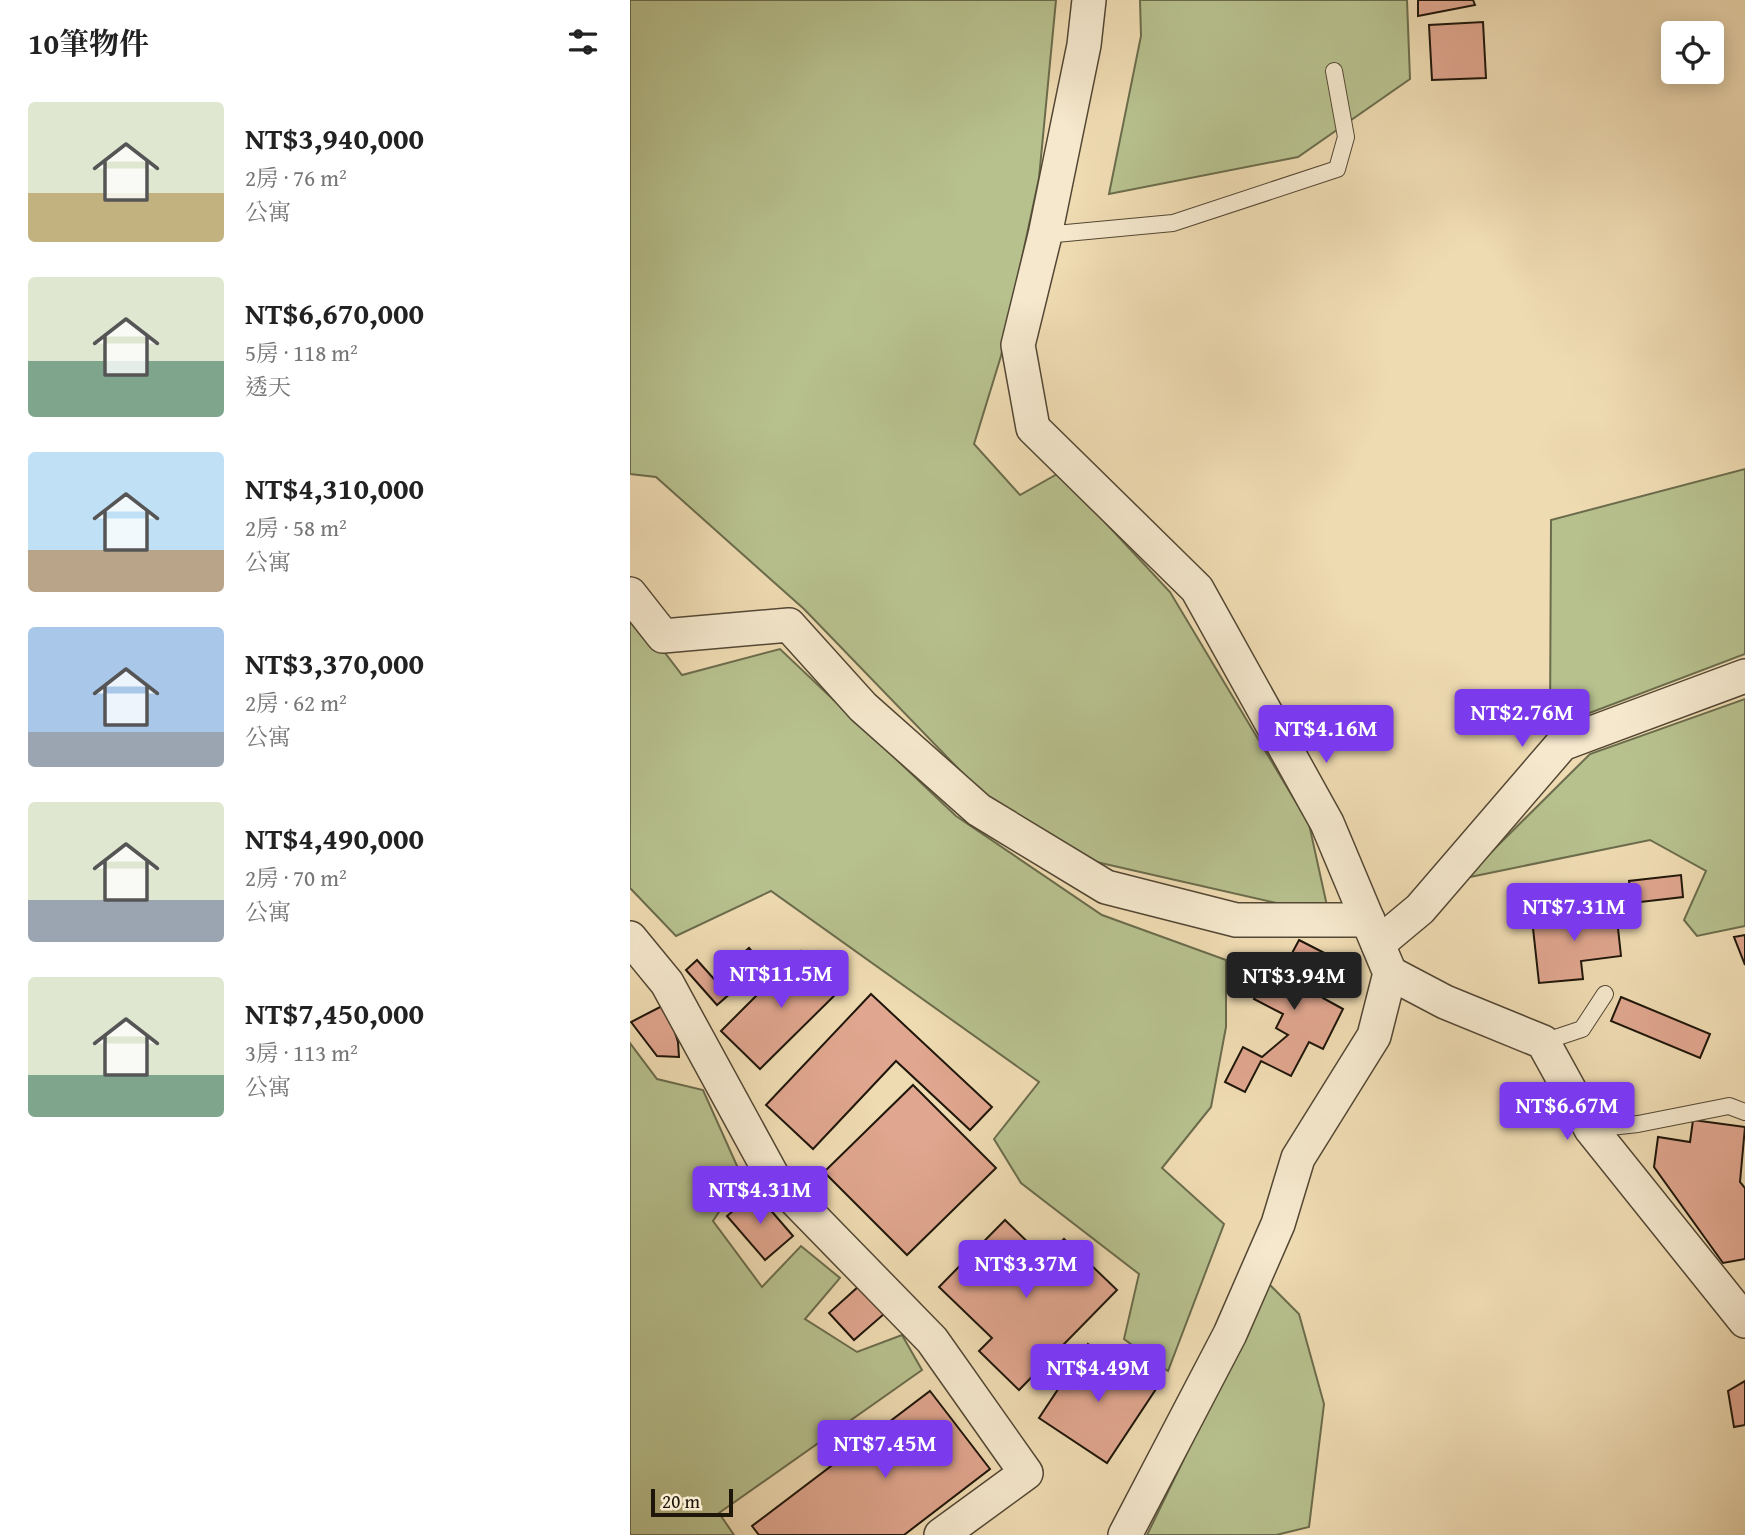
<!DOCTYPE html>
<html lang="zh-TW">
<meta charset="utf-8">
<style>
:root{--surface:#fff;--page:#f6f6f6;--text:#222;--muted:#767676;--accent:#7c3aed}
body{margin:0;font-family:"Gentium Book Plus","Noto Serif TC",serif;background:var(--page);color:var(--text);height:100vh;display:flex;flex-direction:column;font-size:26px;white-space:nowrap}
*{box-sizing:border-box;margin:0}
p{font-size:23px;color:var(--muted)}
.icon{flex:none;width:38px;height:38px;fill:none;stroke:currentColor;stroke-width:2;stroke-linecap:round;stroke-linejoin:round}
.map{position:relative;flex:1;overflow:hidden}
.details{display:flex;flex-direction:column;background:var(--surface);width:630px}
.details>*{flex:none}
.controls{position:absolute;left:1031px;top:21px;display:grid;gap:14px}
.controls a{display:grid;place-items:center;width:63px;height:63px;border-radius:7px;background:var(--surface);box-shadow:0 4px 18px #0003;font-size:35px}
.scale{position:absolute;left:21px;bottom:18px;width:82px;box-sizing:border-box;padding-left:7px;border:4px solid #1f160a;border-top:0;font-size:19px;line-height:24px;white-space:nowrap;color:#1f160a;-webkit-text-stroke:5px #f5e8cd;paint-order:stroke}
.price{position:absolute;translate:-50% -60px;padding:0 16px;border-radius:7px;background:var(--accent);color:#fff;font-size:23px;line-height:46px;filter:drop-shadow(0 2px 4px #0008)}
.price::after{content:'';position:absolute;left:50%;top:42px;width:21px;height:16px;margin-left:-10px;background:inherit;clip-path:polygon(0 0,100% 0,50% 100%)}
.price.current{background:#222;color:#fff}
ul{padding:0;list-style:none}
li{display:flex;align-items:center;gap:21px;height:175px;padding:0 28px}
li span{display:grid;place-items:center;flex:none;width:196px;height:140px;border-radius:7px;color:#555}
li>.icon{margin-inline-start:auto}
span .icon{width:84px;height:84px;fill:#fffc;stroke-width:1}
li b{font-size:30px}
h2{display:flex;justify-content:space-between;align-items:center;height:84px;padding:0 28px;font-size:30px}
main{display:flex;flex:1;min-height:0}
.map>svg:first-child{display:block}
</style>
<main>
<section class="details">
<h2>10筆物件<svg class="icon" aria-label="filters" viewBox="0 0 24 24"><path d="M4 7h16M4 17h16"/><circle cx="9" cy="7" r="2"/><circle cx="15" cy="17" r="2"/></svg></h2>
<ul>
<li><span style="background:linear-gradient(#dfe7d0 65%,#c2b280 0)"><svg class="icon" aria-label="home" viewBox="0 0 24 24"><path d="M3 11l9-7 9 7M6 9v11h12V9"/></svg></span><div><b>NT$3,940,000</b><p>2房 · 76 m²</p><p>公寓</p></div></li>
<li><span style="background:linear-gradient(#dfe7d0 60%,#7fa58c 0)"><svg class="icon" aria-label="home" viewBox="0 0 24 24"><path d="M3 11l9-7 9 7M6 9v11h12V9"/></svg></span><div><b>NT$6,670,000</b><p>5房 · 118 m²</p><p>透天</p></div></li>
<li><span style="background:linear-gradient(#bfe0f5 70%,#b9a48a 0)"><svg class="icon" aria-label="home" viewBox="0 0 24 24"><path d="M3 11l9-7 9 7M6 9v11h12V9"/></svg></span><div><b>NT$4,310,000</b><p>2房 · 58 m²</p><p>公寓</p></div></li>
<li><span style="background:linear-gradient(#a9c7e8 75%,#9aa5b1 0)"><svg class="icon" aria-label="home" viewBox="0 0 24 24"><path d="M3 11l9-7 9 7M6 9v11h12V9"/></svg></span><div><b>NT$3,370,000</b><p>2房 · 62 m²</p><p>公寓</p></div></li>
<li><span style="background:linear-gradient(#dfe7d0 70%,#9aa5b1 0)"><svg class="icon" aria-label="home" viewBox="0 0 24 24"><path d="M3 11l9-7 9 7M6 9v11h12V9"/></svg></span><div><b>NT$4,490,000</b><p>2房 · 70 m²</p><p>公寓</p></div></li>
<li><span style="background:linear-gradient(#dfe7d0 70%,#7fa58c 0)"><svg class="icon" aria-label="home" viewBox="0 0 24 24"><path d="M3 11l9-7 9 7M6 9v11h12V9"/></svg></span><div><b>NT$7,450,000</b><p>3房 · 113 m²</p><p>公寓</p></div></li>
</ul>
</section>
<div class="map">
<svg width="1115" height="1535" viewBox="0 0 1115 1535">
<rect width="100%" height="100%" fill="#efdbb2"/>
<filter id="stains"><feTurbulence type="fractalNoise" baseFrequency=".00286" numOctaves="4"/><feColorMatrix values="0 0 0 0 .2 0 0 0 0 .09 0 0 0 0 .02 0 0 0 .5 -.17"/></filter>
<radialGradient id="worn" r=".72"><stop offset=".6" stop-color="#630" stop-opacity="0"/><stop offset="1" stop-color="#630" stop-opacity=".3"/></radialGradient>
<!-- green -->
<g fill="#b7c18e" stroke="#6b6c4c" stroke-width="2">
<polygon points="0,0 426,0 409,178 371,356 344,444 390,495 429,473 540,592 679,824 699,915 405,848 174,609 26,477 0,474"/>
<polygon points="510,0 777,0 780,79 668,157 479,194 511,36"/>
<polygon points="1115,469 1115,654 920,728 921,520"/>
<polygon points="0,607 52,675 150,649 326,816 472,915 596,960 596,1027 581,1107 532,1168 594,1224 538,1371 494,1339 509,1274 391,1183 364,1139 409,1082 141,891 46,936 0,888"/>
<polygon points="1115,699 1115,926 1067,936 1054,920 1076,871 1020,840 835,878 960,754"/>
<polygon points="0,1043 27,1079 73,1090 112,1177 83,1221 132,1287 171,1246 210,1278 175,1319 227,1352 272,1335 292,1370 89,1513 104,1535 0,1535"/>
<polygon points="639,1284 669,1314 694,1404 679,1527 646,1535 517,1535"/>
</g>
<!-- building -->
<g fill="#e0a68f" stroke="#1f160a" stroke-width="2">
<polygon points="788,0 843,0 845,5 788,16"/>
<polygon points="853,22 856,78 802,80 799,25"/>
<polygon points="1051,875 1053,897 1002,903 999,881"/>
<polygon points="986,910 991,956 951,961 953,979 909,983 902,919"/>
<polygon points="1115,935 1115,965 1104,937"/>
<polygon points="669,940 712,962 693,998 713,1009 693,1049 679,1042 661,1076 631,1061 615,1092 595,1082 613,1047 632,1057 658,1035 646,1028 653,1014 624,999 640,967 652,972"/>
<polygon points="119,948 133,965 87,1005 56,970 67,960 84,979"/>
<polygon points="171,951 210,990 130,1069 91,1031"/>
<polygon points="241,994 362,1107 340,1130 266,1061 183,1149 136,1105"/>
<polygon points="991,997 1080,1034 1070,1058 981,1021"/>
<polygon points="36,1004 48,1042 49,1057 27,1056 1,1022"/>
<polygon points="283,1085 366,1168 277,1255 194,1172"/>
<polygon points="1063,1120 1115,1127 1110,1182 1115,1188 1115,1259 1093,1263 1024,1167 1028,1137 1060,1142"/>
<polygon points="125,1192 163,1236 135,1260 97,1216"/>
<polygon points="375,1220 415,1259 434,1239 487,1290 389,1390 349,1351 362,1338 309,1287"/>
<polygon points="229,1286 254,1314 224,1340 199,1313"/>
<polygon points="458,1344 526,1389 477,1463 409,1418"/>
<polygon points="1115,1381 1115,1425 1104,1427 1098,1391"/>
<polygon points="300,1391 360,1469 274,1535 129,1535 122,1526"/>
</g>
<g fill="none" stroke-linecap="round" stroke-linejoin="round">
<defs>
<g id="service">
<polyline points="415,235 543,223 707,169 716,137 704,71"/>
<polyline points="913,1042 952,1029 975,994"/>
<polyline points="961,1129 1008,1124 1099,1106 1115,1112"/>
</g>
<g id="minor">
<polyline points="459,0 454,45 415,235 388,345 403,428 567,589 697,823 760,973 744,1036 668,1158 648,1224 600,1334 495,1535"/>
<polyline points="0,594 33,636 159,625 233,707 349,810 476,887 606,920 738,920"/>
<polyline points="0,938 37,983 143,1177 302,1340 396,1473 311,1535"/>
<polyline points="748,944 790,909 932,744 1115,676"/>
<polyline points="760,973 815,1002 913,1042 961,1129 1115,1321"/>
</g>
</defs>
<!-- service casing -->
<use href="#service" stroke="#534734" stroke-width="18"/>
<!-- minor casing -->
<use href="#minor" stroke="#534734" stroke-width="36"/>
<!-- service -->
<use href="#service" stroke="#f5e8cd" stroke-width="16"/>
<!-- minor -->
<use href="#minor" stroke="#f5e8cd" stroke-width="33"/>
</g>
<rect width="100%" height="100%" filter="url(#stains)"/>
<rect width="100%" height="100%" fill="url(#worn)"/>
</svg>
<div class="controls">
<a><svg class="icon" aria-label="locate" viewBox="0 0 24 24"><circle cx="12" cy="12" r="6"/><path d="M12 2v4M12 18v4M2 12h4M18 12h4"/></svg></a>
</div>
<div class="scale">20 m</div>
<b class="price" style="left:892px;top:749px">NT$2.76M</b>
<b class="price" style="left:696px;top:765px">NT$4.16M</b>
<b class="price" style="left:944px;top:943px">NT$7.31M</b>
<b class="price" style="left:151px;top:1010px">NT$11.5M</b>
<b class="price current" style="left:664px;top:1012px">NT$3.94M</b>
<b class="price" style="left:937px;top:1142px">NT$6.67M</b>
<b class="price" style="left:130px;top:1226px">NT$4.31M</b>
<b class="price" style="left:396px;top:1300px">NT$3.37M</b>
<b class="price" style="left:468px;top:1404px">NT$4.49M</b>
<b class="price" style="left:255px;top:1480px">NT$7.45M</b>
</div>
</main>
